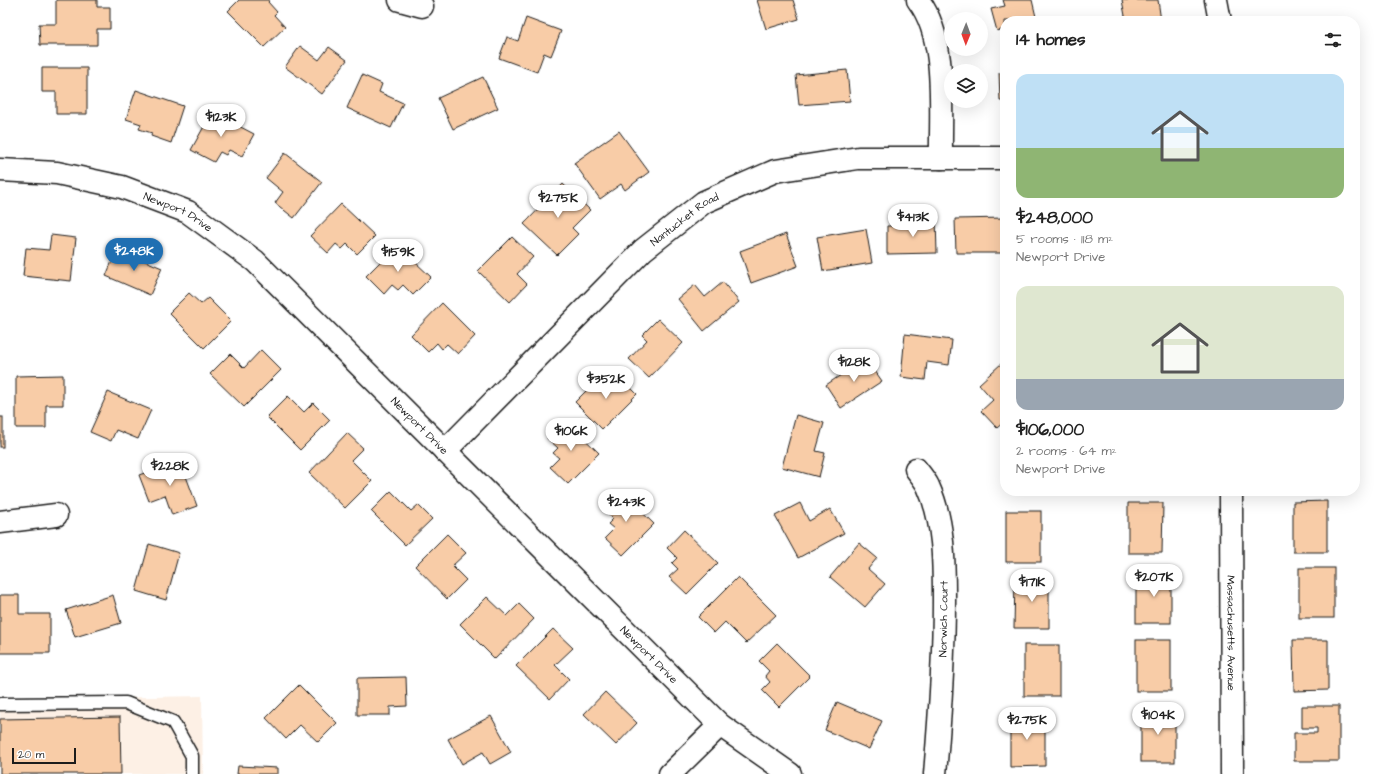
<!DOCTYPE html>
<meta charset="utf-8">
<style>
:root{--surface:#fff;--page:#f6f6f6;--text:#222;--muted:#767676;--accent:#1f6fb2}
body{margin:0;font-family:"Architects Daughter",sans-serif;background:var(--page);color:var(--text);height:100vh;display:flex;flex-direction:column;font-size:15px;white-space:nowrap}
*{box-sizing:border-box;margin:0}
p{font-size:13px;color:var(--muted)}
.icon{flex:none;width:22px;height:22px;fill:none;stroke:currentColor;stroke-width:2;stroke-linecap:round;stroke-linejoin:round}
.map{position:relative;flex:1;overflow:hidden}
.side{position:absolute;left:1000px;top:16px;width:360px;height:480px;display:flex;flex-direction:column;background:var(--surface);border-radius:16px;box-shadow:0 4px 16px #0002}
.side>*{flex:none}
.needle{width:26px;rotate:181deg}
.controls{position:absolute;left:944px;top:12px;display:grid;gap:8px}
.controls a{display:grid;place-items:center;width:44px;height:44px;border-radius:50%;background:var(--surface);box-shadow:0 4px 16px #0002;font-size:20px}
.scale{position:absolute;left:12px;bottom:10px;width:64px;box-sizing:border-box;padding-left:4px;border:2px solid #1c1c1c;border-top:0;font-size:11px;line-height:14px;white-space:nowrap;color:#1c1c1c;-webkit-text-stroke:3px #fff;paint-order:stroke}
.price{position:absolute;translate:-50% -34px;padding:0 9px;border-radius:14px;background:#fff;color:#222;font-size:13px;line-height:26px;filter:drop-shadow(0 1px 2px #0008)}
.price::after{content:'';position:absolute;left:50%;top:24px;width:12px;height:9px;margin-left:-6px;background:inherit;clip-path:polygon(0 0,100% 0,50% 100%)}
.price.selected{background:var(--accent);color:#fff}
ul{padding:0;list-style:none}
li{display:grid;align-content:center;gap:8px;height:212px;padding:0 16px}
li span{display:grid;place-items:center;height:124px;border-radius:12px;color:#555}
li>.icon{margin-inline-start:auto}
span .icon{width:72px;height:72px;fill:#fffc;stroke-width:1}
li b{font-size:17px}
h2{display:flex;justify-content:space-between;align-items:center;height:48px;padding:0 16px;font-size:17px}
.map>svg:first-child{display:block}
</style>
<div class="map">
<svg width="1376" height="774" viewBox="0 0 1376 774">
<rect width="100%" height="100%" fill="#fff"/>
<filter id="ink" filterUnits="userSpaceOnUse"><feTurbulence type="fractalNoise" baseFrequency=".025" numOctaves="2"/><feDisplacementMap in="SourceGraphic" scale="8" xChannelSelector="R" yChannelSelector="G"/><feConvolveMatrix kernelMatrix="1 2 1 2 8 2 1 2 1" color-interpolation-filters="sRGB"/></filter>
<g filter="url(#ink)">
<!-- built -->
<polygon fill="#fdf0e5" points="202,696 203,774 0,774 0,700"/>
<!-- building -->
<g fill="#f8cca7" stroke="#1c1c1c">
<polygon points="56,0 97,0 97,7 110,7 110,29 97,29 97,45 40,45 39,24 56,24"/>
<polygon points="239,0 270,0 268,2 277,12 274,15 285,27 264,47 228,11"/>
<polygon points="757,0 793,0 799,19 766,29"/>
<polygon points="1003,0 1032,0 1037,21 1005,21 1005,29 997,31 991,9 1005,6"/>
<polygon points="1122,0 1158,0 1161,21 1126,21"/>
<polygon points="526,18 561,31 551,56 544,53 537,72 499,58 507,37 518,41"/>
<polygon points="300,46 319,60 329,47 347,60 322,94 285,67"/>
<polygon points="42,68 87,68 87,114 56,114 56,92 42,92"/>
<polygon points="847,70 850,101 799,105 796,75"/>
<polygon points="999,73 1005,73 1005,101 1000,101"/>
<polygon points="362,75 382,84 379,92 403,103 391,128 347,108"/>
<polygon points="483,77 498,108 453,129 438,98"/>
<polygon points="136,90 183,106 171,143 151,136 152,133 139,129 141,124 126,119"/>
<polygon points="212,112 254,134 242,156 229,150 226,155 220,152 214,162 191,150"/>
<polygon points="619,131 649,172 625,190 621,184 600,199 574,163"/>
<polygon points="285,153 322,182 294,218 275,203 283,192 266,178"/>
<polygon points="563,184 590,210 572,228 578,234 557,255 524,224"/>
<polygon points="341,204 375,236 357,254 347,244 342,249 336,244 328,253 310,236"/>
<polygon points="1005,218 1005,253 956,253 955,219"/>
<polygon points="914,219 936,219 937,253 887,254 887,226 914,226"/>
<polygon points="866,229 872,263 823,271 817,237"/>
<polygon points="786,234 798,266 751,283 740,251"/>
<polygon points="51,235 76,238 71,281 23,276 26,248 49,250"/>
<polygon points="512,237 533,257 517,274 527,284 510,302 478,271"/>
<polygon points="397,245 431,277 413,295 403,285 398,290 392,285 384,294 366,276"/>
<polygon points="117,249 162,268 150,295 106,276"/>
<polygon points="723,282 739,302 704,331 678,299 695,285 705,297"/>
<polygon points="189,293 201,304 208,298 231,321 204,348 169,313"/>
<polygon points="442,303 475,336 458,354 447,344 442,349 437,343 428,352 411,335"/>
<polygon points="658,319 683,343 649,378 629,359 647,340 642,335"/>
<polygon points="905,334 952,340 949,365 927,362 925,380 901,377"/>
<polygon points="261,350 281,370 244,407 210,374 230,354 244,368"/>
<polygon points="866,358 882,381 841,408 826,385"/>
<polygon points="1002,363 1005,366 1005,421 997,428 981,411 993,400 979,384"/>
<polygon points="616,373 637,394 602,429 575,402 590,387 592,390 601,381 604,384"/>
<polygon points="63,375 63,405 46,405 46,428 16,428 16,376"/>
<polygon points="108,392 151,410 138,439 116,430 111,441 90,432"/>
<polygon points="288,396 304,412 313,403 330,420 300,450 267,417"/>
<polygon points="796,415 824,423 816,451 825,453 819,477 782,467"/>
<rect x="0" y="417" width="3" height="30"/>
<polygon points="565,420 599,453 568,484 550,467 559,458 553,453 558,448 547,438"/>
<polygon points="347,433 363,448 351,460 372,481 345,508 309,473"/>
<polygon points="180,460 197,506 172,515 165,495 149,501 139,475"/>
<polygon points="391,491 411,511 418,505 432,519 405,545 371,511"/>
<polygon points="620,491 654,524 623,555 605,538 614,529 608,524 613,519 603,509"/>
<polygon points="1028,491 1044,491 1029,493"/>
<polygon points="1327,501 1327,552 1293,552 1293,502"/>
<polygon points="800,503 809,521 830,509 844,533 798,558 775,516"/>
<polygon points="1128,503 1163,503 1162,553 1128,553"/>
<rect x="1006" y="511" width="35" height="51"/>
<polygon points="684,530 718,563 687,594 669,577 678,569 672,563 677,558 667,548"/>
<polygon points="447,534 466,553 452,566 466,580 447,599 415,566"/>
<polygon points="859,543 877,558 868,569 885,584 865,607 830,577"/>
<polygon points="149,544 179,553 166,600 136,591"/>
<rect x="1299" y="568" width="35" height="50"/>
<rect x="1136" y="572" width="35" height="51"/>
<polygon points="738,577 776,615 746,643 725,622 714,633 698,617"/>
<polygon points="1015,578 1049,578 1049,628 1014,628"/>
<polygon points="0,595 19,595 19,614 50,614 50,653 0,653"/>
<polygon points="113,595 121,623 75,637 66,610"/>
<polygon points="487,597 507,616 519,604 534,619 495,659 460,624"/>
<polygon points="553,629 573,648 555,665 569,679 550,699 516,666"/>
<rect x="1136" y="640" width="35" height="51"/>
<polygon points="1293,640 1328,640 1328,690 1294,691"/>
<polygon points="777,643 810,676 779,707 762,690 770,682 765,676 769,671 759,661"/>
<rect x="1024" y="645" width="35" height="51"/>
<polygon points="406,677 407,706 390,707 390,715 357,715 357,678"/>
<polygon points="299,685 337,723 318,742 300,725 286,739 266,718"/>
<polygon points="605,692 637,723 616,745 584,714"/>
<polygon points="837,702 882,721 869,749 825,730"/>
<polygon points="1302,706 1339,706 1339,761 1294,761 1294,733 1317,733 1317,728 1302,728"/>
<rect x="1141" y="711" width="34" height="51"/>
<polygon points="491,716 511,752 490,764 483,752 462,764 448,739"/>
<polygon points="1010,716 1045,716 1045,766 1010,767"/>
<polygon points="120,717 121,774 0,774 0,719"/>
<polygon points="238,766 278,768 278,774 237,774"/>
</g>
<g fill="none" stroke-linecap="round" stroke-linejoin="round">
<defs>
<polyline id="lane" points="0,704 126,703 173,722 192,756 192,774"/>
<g id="street">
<polyline points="400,0 422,6"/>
<path d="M918,0C948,39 940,110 941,158"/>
<polyline points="1216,0 1220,21"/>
<path id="s1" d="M0,170L57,173L122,187L188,212L255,261L720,725L790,774"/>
<path id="s2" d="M445,451L643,250L704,202L775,171L858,158H1005"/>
<path d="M916,469C920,474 925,480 928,486C944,521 944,562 944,600C944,658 940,716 935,774"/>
<path id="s3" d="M1231,491L1232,774"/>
<polyline points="0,522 56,515"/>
<polyline points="670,774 720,725"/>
</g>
</defs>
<!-- lane casing -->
<use href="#lane" stroke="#1c1c1c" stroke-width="15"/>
<!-- street casing -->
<use href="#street" stroke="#1c1c1c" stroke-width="25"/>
<!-- lane -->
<use href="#lane" stroke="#fff" stroke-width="12"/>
<!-- street -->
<use href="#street" stroke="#fff" stroke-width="22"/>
</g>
</g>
<g text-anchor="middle" stroke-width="3" stroke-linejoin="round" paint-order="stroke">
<!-- street labels -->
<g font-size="11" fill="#1c1c1c" stroke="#fff">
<text dy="4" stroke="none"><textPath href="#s1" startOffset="185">Newport Drive</textPath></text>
<text dy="4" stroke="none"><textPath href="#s2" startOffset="334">Nantucket Road</textPath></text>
<text dy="4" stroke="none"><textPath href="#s1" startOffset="510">Newport Drive</textPath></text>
<text transform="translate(943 619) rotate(-89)" y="4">Norwich Court</text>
<text dy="4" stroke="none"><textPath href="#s3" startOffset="142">Massachusetts Avenue</textPath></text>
<text dy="4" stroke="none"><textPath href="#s1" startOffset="834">Newport Drive</textPath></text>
</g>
</g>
</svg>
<div class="controls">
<a><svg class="needle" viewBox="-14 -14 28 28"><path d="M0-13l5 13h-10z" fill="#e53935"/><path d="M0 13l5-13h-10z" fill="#767676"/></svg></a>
<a><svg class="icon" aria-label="layers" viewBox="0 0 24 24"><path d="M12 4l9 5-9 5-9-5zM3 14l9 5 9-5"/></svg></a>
</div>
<div class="scale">20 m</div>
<b class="price" style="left:221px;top:138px">$123K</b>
<b class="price" style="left:558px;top:219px">$275K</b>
<b class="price" style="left:913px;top:238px">$413K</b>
<b class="price selected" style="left:134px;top:272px">$248K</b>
<b class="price" style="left:398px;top:273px">$159K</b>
<b class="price" style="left:854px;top:383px">$128K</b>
<b class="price" style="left:606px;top:400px">$352K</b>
<b class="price" style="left:571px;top:452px">$106K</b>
<b class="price" style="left:170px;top:487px">$228K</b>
<b class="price" style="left:626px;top:523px">$243K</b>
<b class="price" style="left:1154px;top:598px">$207K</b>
<b class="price" style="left:1032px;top:603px">$171K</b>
<b class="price" style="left:1158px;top:736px">$104K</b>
<b class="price" style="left:1027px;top:741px">$275K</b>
<section class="side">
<h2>14 homes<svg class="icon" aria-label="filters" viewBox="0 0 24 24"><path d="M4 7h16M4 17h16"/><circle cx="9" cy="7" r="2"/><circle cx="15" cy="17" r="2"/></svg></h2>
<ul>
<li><span style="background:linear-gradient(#bfe0f5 60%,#8fb573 0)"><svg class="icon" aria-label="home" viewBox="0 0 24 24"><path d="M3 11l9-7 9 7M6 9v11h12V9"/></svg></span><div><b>$248,000</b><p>5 rooms · 118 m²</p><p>Newport Drive</p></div></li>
<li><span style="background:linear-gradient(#dfe7d0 75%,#9aa5b1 0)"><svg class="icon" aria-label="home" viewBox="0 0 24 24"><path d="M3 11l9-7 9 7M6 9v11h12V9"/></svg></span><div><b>$106,000</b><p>2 rooms · 64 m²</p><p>Newport Drive</p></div></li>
</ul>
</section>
</div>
